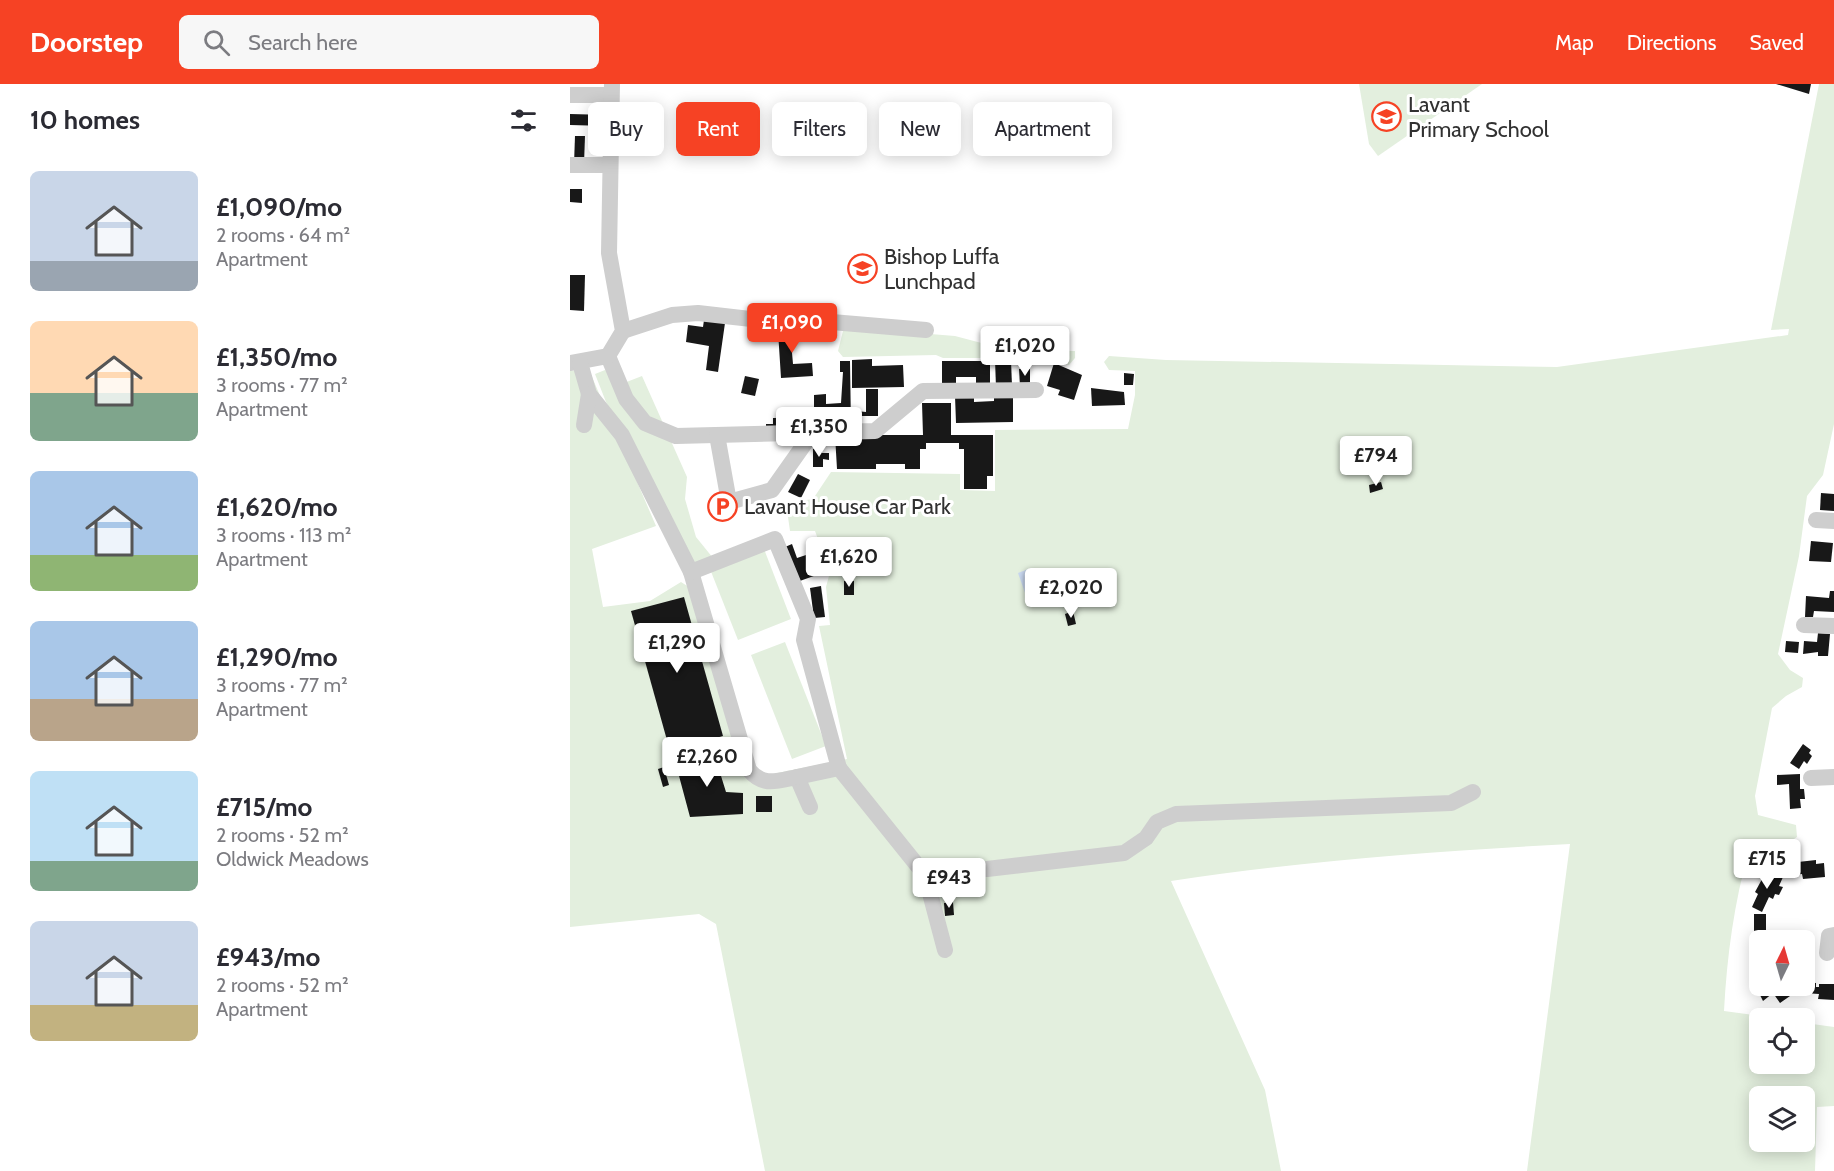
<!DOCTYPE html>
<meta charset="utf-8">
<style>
:root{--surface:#fff;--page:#f7f7f7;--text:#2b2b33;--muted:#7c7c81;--accent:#f64224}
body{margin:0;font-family:Cabin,sans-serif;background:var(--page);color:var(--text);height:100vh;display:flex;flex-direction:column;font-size:22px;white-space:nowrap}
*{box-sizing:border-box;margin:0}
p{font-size:20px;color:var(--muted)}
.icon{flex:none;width:33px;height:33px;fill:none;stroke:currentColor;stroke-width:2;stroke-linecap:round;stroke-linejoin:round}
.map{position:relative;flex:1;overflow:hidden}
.drawer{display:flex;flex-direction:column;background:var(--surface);width:570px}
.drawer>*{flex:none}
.banner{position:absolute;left:18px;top:18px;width:570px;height:54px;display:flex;gap:12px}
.needle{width:39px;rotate:5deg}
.buttons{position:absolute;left:1179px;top:846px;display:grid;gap:12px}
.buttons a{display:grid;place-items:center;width:66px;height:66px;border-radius:9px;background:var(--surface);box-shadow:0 3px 15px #0003;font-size:30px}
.price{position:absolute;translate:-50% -51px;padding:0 14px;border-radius:6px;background:#fff;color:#222;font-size:20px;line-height:39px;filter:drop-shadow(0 2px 3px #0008)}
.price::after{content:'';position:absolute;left:50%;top:36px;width:18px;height:14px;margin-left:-9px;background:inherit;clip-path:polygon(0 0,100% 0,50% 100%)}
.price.on{background:var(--accent);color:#fff}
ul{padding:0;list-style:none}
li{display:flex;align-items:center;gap:18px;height:150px;padding:0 30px}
li span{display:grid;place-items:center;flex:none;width:168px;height:120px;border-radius:9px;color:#555}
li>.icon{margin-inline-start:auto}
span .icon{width:72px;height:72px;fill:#fffc;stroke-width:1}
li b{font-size:26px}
h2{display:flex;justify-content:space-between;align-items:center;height:72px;padding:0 30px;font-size:26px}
.tag{padding:0 21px;border-radius:9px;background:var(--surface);box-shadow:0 3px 15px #0003;font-size:21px;line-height:54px}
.tag.on{background:var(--accent);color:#fff}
header{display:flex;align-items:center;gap:36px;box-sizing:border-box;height:84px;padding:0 30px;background:var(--accent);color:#fff}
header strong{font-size:28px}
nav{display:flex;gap:33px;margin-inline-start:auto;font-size:21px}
.search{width:420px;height:54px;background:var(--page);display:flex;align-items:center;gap:15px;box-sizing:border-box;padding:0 21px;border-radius:9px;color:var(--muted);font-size:22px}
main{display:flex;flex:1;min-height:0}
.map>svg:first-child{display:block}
</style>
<header>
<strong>Doorstep</strong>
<div class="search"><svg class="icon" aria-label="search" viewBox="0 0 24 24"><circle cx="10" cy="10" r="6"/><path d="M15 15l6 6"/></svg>Search here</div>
<nav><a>Map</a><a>Directions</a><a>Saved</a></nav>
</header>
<main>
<section class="drawer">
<h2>10 homes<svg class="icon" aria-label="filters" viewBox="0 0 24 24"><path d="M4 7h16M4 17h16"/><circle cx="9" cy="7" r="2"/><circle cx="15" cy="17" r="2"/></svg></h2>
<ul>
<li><span style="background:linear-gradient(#c9d6e8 75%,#9aa5b1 0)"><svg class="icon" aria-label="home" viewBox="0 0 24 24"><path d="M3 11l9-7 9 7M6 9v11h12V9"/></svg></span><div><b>£1,090/mo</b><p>2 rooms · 64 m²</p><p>Apartment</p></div></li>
<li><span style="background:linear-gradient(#ffd9b3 60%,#7fa58c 0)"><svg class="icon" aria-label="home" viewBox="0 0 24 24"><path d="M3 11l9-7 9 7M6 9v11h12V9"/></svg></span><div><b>£1,350/mo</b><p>3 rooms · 77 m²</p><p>Apartment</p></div></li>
<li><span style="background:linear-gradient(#a9c7e8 70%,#8fb573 0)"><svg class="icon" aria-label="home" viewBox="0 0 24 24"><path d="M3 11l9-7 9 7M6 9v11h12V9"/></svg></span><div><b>£1,620/mo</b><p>3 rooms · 113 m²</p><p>Apartment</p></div></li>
<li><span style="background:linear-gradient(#a9c7e8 65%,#b9a48a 0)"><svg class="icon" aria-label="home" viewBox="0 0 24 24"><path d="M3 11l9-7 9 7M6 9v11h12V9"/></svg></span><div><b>£1,290/mo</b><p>3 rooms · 77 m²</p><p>Apartment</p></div></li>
<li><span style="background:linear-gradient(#bfe0f5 75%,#7fa58c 0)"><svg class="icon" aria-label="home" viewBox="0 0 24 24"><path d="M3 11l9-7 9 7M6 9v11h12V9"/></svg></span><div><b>£715/mo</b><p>2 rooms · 52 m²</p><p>Oldwick Meadows</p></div></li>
<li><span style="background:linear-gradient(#c9d6e8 70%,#c2b280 0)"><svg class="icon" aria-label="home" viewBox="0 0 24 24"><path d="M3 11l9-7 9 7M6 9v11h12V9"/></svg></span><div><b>£943/mo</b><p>2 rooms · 52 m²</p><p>Apartment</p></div></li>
</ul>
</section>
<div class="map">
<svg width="1264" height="1087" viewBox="0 0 1264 1087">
<rect width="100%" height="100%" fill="#fff"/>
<!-- green -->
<g fill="#e3efde" fill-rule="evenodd">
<polygon points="789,0 912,0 808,72 799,60"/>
<path d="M1249,0H1264V340L1253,391L1237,412L1229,472L1208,570L1220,586L1233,594L1232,603L1216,612L1202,624L1185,712L1188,731L1226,741L1227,753L1212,763L1179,766C1164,819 1157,872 1154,927L1206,934H1190V980H1234L1235,939L1264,943V1022L1247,1023L1245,1087H957L1000,760C867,767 733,777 601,797L695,1006L711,1087H195L146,840L129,830L0,843V287L19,286L86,442L22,465L33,523L80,517L111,498L122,505L177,695L277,675L249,542L260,541L256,503L260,488L245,447H220L216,419L243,415L261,388L390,390V406L425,407V346L558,345L565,311V287L539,286L534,278L539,272L596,276L987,283L1218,251L1219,245L1201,246ZM1190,1012H1234V1058H1190Z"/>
<polygon points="274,243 385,252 438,266 505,267 505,274 499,281 472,275 445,279 443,274 373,274 366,271 273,273 268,267"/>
<polygon points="35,286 54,299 72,292 117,393 115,415 126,453 143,474 123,482 36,318 25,290"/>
<polygon points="194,465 221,535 168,556 140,485"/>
<polygon points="215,558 256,662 222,675 181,571"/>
</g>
<!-- water -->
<polygon fill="#c9d8f0" points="461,484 473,518 460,523 448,489"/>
<!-- building -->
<g fill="#181818">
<polygon points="1206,0 1241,0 1239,10"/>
<polygon points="0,30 38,31 37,42 0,41"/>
<polygon points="5,52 15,52 14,80 4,80"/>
<polygon points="0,105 12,105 12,119 0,118"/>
<polygon points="0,191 15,191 14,227 0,226"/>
<polygon points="134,236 155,239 148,288 136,286 139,262 116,258 118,241 133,243"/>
<polygon points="237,244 238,256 221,257 223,280 242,279 243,292 211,294 208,247"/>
<polygon points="302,275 302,282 333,281 334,303 282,304 282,276"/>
<polygon points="425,276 441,276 442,302 426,303"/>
<polygon points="270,277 280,277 281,344 259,344 259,333 272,333 272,327 244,327 244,311 256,310 256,320 271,319 273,288 270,288"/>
<polygon points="372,277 420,277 420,302 406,302 406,293 386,293 386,302 372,302"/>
<polygon points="484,279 512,291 504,316 488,311 490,306 477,302"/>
<polygon points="449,285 460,285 460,302 450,302"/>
<polygon points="554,289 564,290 563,301 554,301"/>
<polygon points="175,292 189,295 185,312 171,309"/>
<polygon points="521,304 554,308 555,321 522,322"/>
<polygon points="296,305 308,305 308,332 291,332 291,341 285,341 286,327 296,328"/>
<polygon points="404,311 404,318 424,317 424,311 443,311 443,338 386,339 385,312"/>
<polygon points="352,319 381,319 381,351 423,351 423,392 417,392 417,405 394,405 394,365 389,365 389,359 356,359 356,365 350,365 350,385 335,385 335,380 306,380 306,385 267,385 265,351 353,351"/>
<polygon points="252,333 252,344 196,345 196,340 203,340 203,334"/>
<polygon points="243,365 252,365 252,369 259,369 259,376 253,375 253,383 243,383"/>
<polygon points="228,390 240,396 231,414 218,408"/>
<polygon points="811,398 813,405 800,409 799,401"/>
<polygon points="1251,409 1264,410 1264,427 1250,426"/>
<polygon points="1241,457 1263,459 1261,478 1239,477"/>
<polygon points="222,460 227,474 248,467 255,488 227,498 215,463"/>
<rect x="274" y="497" width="10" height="14"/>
<polygon points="251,502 255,533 244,534 240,504"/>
<polygon points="1260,507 1264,507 1264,528 1244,527 1243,533 1235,533 1236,512 1259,514"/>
<polygon points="114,513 153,652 100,667 61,527"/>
<polygon points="503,527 506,540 498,542 495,530"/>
<polygon points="1248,549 1260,550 1258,572 1248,572 1248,568 1233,570 1234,557 1247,558"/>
<polygon points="1216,557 1229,558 1228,569 1215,568"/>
<polygon points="1233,660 1241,666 1239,669 1242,672 1237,680 1234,677 1229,685 1220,679"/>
<polygon points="143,666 156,708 173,709 173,730 120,733 105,677"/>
<polygon points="94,683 99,701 93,703 88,685"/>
<polygon points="1230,690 1230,705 1234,705 1235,715 1230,715 1231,724 1220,725 1219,700 1207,701 1207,691"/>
<rect x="186" y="712" width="16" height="16"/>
<polygon points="1246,776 1246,780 1254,779 1255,793 1233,795 1232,790 1220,791 1219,779"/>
<polygon points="1197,786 1213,793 1209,802 1213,803 1209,811 1205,810 1203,815 1199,813 1192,828 1182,823 1188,810 1185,808"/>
<polygon points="383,818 384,831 375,832 374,819"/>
<polygon points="1184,830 1196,830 1196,851 1200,851 1200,856 1190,856 1190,874 1184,874"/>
<polygon points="1190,897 1190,902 1213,902 1220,912 1210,919 1203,909 1193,917 1185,901"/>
<polygon points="1234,898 1246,899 1246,903 1249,903 1249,900 1264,900 1264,916 1248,915 1249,910 1234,909"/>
</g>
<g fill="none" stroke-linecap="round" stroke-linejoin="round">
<!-- minor -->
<g stroke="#cecece" stroke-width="16">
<polyline points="0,11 41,11"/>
<polyline points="0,81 40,81"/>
<polyline points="53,247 102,231 128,229 207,238 250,237 356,246"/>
<polyline points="38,272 56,315 75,339 106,352 305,347 353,307 466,306"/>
<polyline points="1,279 38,272 53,247 39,169 42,0"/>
<path d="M10,279L19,310L52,351L121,488L179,686C193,703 207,697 227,693L240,723"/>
<polyline points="14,341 19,310"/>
<polyline points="147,351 159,418 202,406 243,348"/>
<polyline points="1246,436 1264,437"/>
<polyline points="121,488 205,455 238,535 234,556 269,684 227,693"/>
<polyline points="1234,541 1264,542"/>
<polyline points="269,684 351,786 357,798 375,866"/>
<polyline points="1241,694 1264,693"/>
<polyline points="351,786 417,785 554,769 576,754 587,738 606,730 881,719 903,708"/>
<polyline points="1257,869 1259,852 1264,851"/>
</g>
</g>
<!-- icons -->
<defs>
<symbol id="school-ring" viewBox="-11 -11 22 22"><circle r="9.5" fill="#fff" stroke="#f64224" stroke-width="1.5"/><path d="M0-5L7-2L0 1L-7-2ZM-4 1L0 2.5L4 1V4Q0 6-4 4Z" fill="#f64224"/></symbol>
<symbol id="parking-ring" viewBox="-11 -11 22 22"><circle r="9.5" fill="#fff" stroke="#f64224" stroke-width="1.5"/><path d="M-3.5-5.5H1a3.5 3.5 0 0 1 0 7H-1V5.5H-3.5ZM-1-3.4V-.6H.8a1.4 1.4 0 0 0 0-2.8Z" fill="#f64224"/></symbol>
</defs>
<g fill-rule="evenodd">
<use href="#school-ring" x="800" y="16" width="33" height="33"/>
<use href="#school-ring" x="276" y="168" width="33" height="33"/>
<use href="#parking-ring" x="136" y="406" width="33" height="33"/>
</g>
<g text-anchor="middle" stroke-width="6" stroke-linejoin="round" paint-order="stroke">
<!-- poi labels -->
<g font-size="22" fill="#313131" stroke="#fff" text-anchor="start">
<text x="838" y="28">Lavant<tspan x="838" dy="25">Primary School</tspan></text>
<text x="314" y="180">Bishop Luffa<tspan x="314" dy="25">Lunchpad</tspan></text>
<text x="174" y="430">Lavant House Car Park</text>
</g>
</g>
</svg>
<div class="buttons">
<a><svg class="needle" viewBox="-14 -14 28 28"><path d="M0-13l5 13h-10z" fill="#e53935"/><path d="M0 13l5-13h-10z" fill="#7c7c81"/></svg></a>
<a><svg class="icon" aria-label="locate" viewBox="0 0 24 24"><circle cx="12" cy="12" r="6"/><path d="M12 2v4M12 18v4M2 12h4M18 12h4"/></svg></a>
<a><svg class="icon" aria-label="layers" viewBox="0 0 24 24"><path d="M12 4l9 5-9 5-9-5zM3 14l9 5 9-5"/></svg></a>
</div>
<b class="price on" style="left:222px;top:270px">£1,090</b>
<b class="price" style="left:455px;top:293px">£1,020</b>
<b class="price" style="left:249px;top:374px">£1,350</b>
<b class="price" style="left:806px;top:403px">£794</b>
<b class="price" style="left:279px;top:504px">£1,620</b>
<b class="price" style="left:501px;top:535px">£2,020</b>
<b class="price" style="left:107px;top:590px">£1,290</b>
<b class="price" style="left:137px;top:704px">£2,260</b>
<b class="price" style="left:1197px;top:806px">£715</b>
<b class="price" style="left:379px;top:825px">£943</b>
<div class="banner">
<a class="tag">Buy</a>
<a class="tag on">Rent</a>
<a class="tag">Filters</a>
<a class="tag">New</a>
<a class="tag">Apartment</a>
</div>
</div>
</main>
